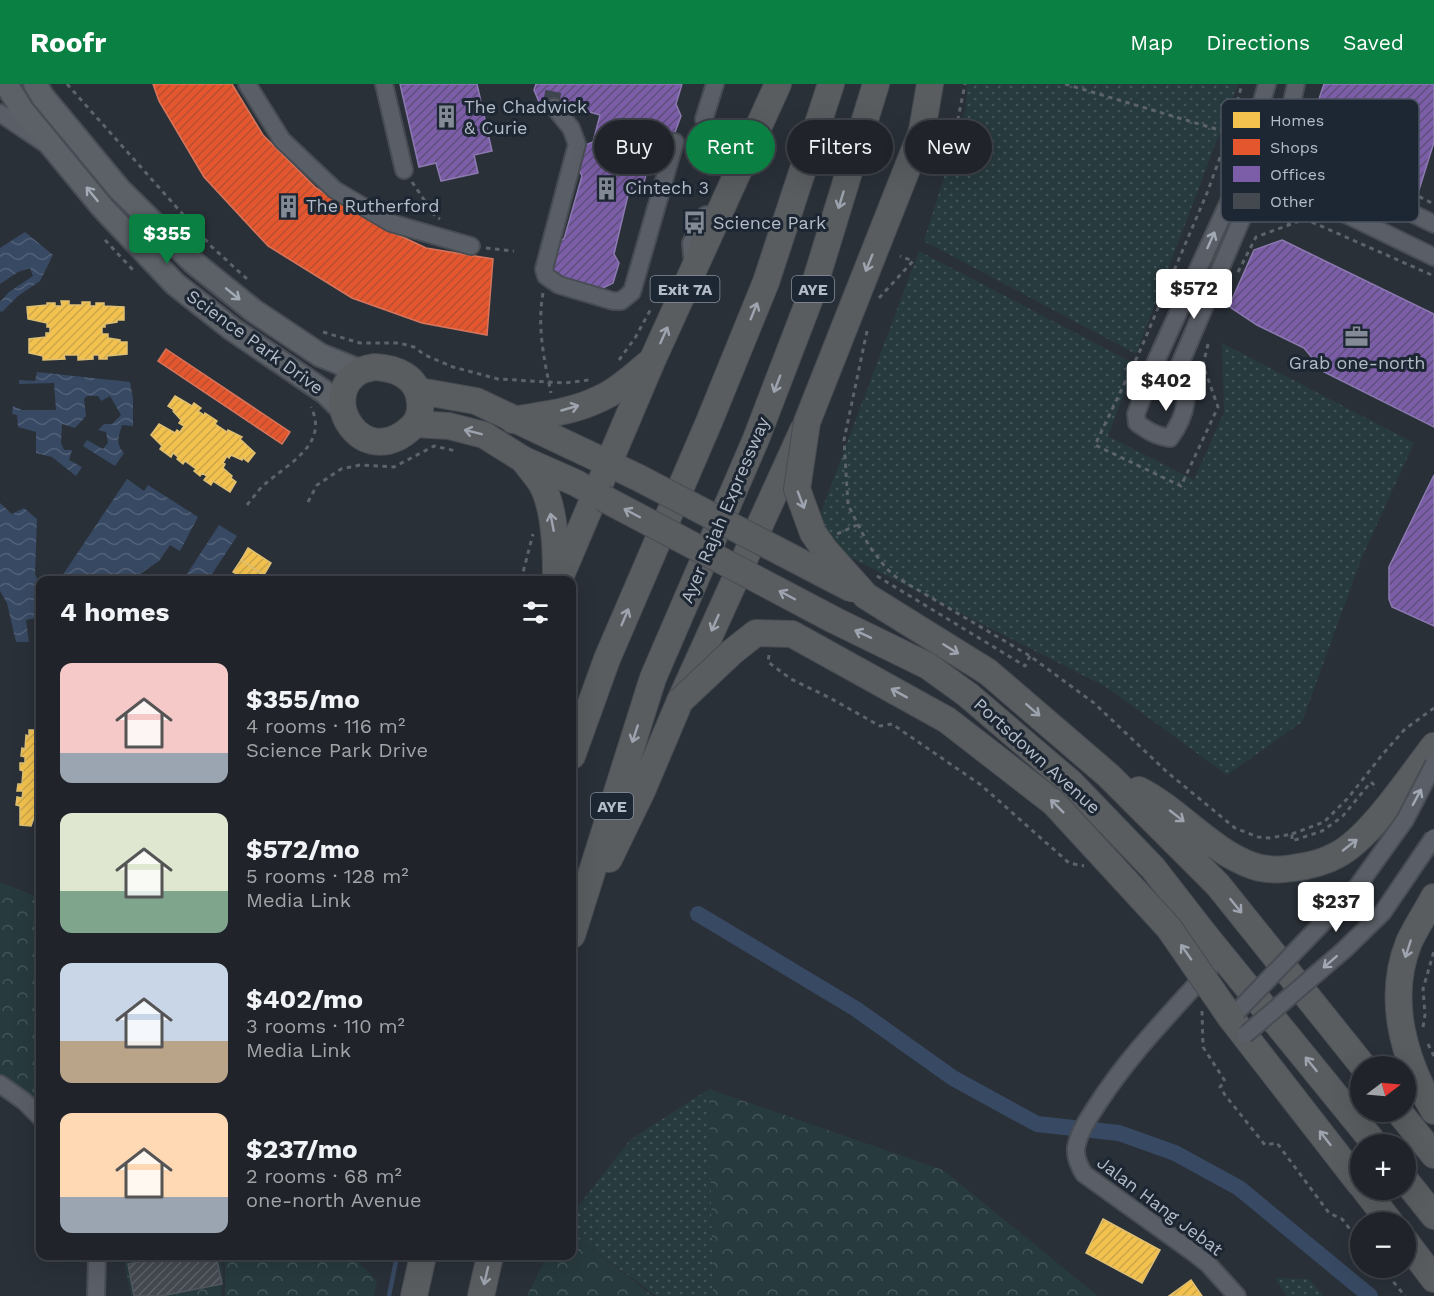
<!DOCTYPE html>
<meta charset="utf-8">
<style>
:root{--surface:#20242a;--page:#2d3036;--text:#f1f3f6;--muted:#a2a4a8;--line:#3d4147;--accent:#0b8043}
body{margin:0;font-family:"Work Sans",sans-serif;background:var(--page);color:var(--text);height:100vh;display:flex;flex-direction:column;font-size:22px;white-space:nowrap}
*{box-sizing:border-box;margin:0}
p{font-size:20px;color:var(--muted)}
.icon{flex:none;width:33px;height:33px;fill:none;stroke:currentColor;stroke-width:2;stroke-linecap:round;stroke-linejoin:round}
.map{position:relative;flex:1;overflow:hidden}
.details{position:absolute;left:36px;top:492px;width:540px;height:684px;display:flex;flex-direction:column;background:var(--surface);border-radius:12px;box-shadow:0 6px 24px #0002,0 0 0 2px var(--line)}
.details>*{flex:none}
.guide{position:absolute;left:594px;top:36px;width:570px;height:54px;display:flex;gap:12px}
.needle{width:39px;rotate:74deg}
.tools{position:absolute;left:1350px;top:972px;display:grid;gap:12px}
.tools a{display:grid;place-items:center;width:66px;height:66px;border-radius:50%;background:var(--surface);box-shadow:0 6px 24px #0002,0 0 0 2px var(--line);font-size:30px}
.price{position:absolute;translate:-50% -51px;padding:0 14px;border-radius:6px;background:#fff;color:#222;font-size:20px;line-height:39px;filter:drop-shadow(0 2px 3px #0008)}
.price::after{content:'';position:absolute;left:50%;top:36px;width:18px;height:14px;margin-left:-9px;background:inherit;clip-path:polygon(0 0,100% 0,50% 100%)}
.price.active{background:var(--accent);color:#fff}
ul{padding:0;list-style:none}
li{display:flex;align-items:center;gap:18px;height:150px;padding:0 24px}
li span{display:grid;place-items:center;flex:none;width:168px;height:120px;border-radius:12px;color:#555}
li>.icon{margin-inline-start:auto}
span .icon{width:72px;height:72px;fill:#fffc;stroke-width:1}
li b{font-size:26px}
h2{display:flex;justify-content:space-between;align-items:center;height:72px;padding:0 24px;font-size:26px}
.chip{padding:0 21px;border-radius:27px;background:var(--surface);box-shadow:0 6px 24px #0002,0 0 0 2px var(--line);font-size:21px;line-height:54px}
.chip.active{background:var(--accent);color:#fff}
header{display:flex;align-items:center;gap:36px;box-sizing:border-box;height:84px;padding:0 30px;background:var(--accent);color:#fff}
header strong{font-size:28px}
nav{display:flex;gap:33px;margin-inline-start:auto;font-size:21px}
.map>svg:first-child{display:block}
</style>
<header>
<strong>Roofr</strong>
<nav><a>Map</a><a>Directions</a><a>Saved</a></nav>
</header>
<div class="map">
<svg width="1434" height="1212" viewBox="0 0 1434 1212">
<defs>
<pattern id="grass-dots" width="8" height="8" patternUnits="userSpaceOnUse" patternTransform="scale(1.5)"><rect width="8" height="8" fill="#273a3e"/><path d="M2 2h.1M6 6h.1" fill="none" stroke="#445559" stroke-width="1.8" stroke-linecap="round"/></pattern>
<pattern id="forest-crowns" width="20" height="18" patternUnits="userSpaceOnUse" patternTransform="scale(1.5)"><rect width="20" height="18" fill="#273a3e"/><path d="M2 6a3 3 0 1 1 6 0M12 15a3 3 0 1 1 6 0" fill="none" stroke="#445559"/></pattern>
<pattern id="water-waves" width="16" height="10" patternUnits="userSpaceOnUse" patternTransform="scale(1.5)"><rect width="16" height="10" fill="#384963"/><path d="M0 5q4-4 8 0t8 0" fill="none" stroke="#526178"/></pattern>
<pattern id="homes-hatch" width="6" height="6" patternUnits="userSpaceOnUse" patternTransform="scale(1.5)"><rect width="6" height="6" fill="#f2c14e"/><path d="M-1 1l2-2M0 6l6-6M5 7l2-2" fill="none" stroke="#cca64a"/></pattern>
<pattern id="shops-hatch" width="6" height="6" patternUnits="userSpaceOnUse" patternTransform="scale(1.5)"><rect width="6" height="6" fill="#e4572e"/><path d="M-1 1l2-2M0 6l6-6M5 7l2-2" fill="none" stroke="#b84f32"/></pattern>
<pattern id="offices-hatch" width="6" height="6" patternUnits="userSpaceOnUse" patternTransform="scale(1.5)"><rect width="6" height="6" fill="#7b5ea7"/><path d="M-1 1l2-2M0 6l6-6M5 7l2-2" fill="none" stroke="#5f4f7c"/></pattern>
<pattern id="building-hatch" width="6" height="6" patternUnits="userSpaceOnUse" patternTransform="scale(1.5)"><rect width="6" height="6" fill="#444950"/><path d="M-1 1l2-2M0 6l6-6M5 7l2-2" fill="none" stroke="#5d6168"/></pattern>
</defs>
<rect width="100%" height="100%" fill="#2a3038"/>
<!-- grass -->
<g fill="url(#grass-dots)">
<polygon points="967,0 1238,0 1136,270 924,157 966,24"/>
<polygon points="919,167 1135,280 1108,352 1194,396 1224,328 1222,259 1414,359 1362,473 1302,638 1227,691 1108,604 838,467 817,439"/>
<polygon points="709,1005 713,1212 656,1212 572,1150 572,1130 630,1056"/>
<polygon points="1275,1194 1309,1195 1324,1212 1286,1212"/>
</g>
<!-- forest -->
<g fill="url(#forest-crowns)">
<polygon points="0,798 40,814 40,1021 0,992"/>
<polygon points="709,1005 943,1086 1098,1212 713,1212"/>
<polygon points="572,1150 653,1212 527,1212 547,1172 572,1172"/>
<polygon points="123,1172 220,1172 223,1191 221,1212 131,1212"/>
<polygon points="225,1172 353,1172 377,1197 374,1212 225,1212"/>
</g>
<!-- water -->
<g fill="url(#water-waves)">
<polygon points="25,148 53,171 40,197 18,212 2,228 0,227 0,218 9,208 33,192 30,184 18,188 0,200 0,164"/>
<path d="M37,288L130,298L133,315V342L122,341C119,352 115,359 124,369L115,382L83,362L87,356L103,365L108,359L106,348L98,346L104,340H112L121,331L110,312L101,317L98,312H87L84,315L86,332L75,344L62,340L61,359L64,366H72L69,376L82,383L76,392L52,373L36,369V348L18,343L17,331L12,330L13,322L22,326H56L54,299L19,300V296L35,297Z"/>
<polygon points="127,395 144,407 148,401 198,433 180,467 170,461 159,477 131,496 68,496 62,492"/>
<polygon points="0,419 12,430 24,424 37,435 35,490 40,501 40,533 26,536 29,558 16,558 7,519 0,507"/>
<polygon points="219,441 237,452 208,496 183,496"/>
</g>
<!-- homes -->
<g fill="url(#homes-hatch)" stroke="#dfc073" stroke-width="1.5">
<polygon points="61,217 69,217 69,221 82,221 82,218 90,218 90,222 96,222 96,219 104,219 104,222 124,223 124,236 117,236 117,238 105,240 105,243 102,243 102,250 108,250 108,254 120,256 120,258 127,258 127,270 107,272 107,275 99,275 99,271 93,271 93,275 78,276 78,271 64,271 65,275 43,276 43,272 29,269 29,255 46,253 46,249 50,249 50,243 47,243 47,239 28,235 27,223 47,221 47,219 55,219 55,222 62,222"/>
<polygon points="175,312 192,322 194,319 201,324 198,327 204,331 205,329 217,337 215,340 227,348 228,346 242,353 240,355 255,369 248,378 243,374 242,376 231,371 229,374 227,372 223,379 225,380 223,384 232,392 231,394 236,398 230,408 213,397 211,401 204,396 207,392 202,389 200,392 194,387 196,385 185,377 183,380 177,375 178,373 173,369 171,373 160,365 162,362 151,351 159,340 175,349 177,346 180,348 184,342 179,339 181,336 173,327 174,326 168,322"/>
<polygon points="248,464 271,479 264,491 241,476"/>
<polygon points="241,476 264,491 260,496 247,496 233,488"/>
<polygon points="29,646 40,646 40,725 37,725 31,742 20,741 20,722 16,721 17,713 22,714 23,707 17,707 18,700 22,700 23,687 20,686 20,679 25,679 25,673 21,672 22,664 25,665 26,651 29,652"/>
<polygon points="1103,1135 1160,1166 1142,1199 1086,1169"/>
<polygon points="1191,1196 1202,1212 1169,1212"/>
</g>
<!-- shops -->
<g fill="url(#shops-hatch)" stroke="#d6755c" stroke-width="1.5">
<polygon points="153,0 232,0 263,51 316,104 375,140 426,164 493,175 487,251 422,239 352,214 268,162 204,93 159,17"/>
<polygon points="166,265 290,348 282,360 158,277"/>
</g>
<!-- offices -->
<g fill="url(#offices-hatch)" stroke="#8c7ab1" stroke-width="1.5">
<polygon points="400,0 477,0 492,67 474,71 478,89 441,97 436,79 419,83"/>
<polygon points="536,0 682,0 676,20 681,32 674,51 664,57 648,53 643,69 645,79 649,80 643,102 629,107 614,170 619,179 613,199 601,205 554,190 549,177 554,159 564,155 582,92 577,83 583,62 593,58 600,31 583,26 577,30 539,18 534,6"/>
<polygon points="1324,0 1434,0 1434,58 1419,106 1341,68 1319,15"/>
<polygon points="1282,156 1434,230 1434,343 1324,288 1304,264 1257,241 1230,223 1230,220 1254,166"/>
<polygon points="1434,391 1434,542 1392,523 1389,515 1389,483"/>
</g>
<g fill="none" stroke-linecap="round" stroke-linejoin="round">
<!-- stream -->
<polyline stroke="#384963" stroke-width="4.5" points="389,1212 397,1172"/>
<!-- canal -->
<polyline stroke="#384963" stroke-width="16" points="698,830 856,925 953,994 1037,1040 1119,1049 1175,1069 1239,1104 1370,1212"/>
</g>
<!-- building -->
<polygon fill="url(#building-hatch)" stroke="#52575f" stroke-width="1.5" points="169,1172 216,1172 222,1200 161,1212 134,1212 128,1180"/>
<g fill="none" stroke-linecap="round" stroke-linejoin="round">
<!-- minor-tunnel -->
<polyline stroke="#3f454e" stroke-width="16" stroke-dasharray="16 8" stroke-linecap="butt" points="554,23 552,14 555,0"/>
<defs>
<g id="minor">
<polyline points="247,0 282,56 335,106 391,139 471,162"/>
<polyline points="384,0 404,86"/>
<polyline points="1267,0 1251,55 1252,72 1259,85 1286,101 1434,173"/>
<polyline points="554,23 571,44 577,60 544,185 546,192 559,201 613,217 621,217 632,208 675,58"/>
<polyline points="0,29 43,58"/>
<polyline points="704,35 715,0"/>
<path d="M1294,72C1287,42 1289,30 1296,0"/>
<path d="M1286,101L1262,110L1245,127L1180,280C1190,309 1188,329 1170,354C1156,352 1148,347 1137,339L1136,330L1156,277L1243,87L1252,72L1269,66L1294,72L1434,140"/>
<polyline points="693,182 691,159 706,131"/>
<path d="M1207,857L1212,875L1209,886C1171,929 1130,970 1099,1018C1090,1032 1079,1047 1076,1064C1075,1074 1079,1082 1084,1090L1194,1169L1208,1180L1237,1212"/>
<polyline points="0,1000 24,1017 40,1033"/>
<polyline points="96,1212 97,1172"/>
</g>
<g id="major">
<polyline points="6,0 23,27 102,123 175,200 232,245 326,309 342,325"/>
<polyline points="35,0 43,13 120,106 193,178 254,227 320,271 360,287"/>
</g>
<g id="highway">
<polyline points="922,47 930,0"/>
<path d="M374,283C396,284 418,292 420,318C421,327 419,336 412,343C362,390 316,312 360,287C364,285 370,284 374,283Z"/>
<polyline points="419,307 476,317 637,393"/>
<path d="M513,336C541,331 573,328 599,315C618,307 633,292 648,280"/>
<polyline points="415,340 449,342 484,351 524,376 576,399 603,414"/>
<path d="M524,376C529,384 536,391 541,399C555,423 556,463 556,490"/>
<polyline points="559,496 652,277 778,0"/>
<polyline points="866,512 988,588 1109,692 1218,801 1363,982"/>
<polyline points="834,536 928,582 968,611 1071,699 1153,784 1205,851 1375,1060"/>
<polyline points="572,672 607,575 709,338 766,198 831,0"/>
<path d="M1139,706C1172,723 1197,751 1228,770C1252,784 1266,788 1293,784C1309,782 1323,779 1337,771C1370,754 1410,693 1434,662"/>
<polyline points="609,775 642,707 680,617 803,346"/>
<path d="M1434,813C1426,828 1416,843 1409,858C1386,915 1404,976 1434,1027"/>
<polyline points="572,851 653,594 756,355 812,209 876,0"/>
<polyline points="1231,934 1360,1100"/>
<polyline points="1399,1028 1434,1071"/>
<polyline points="1406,1097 1434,1132"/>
<polyline points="1365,1106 1390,1138"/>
<polyline points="1406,1158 1434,1195"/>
<polyline points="414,1212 423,1172"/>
<polyline points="481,1212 490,1172"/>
</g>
</defs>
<!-- minor casing -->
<use href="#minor" stroke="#484c53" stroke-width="20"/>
<!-- major casing -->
<use href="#major" stroke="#484c55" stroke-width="26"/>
<!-- highway casing -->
<use href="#highway" stroke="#474c53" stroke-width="28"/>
<!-- path -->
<g stroke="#5d636a" stroke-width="3" stroke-dasharray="4.5 4.5" stroke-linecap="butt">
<polyline points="67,0 211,162 247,195"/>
<polyline points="1065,0 1236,51"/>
<polyline points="942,48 955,50 965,0"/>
<polyline points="1306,57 1434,120"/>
<polyline points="688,62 695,64 700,48"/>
<polyline points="412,98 435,132 440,135"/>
<polyline points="1280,120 1289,140"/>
<polyline points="105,156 133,186"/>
<polyline points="486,164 514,167"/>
<polyline points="1238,188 1256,153 1305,135 1434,192"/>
<path d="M543,209C537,243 544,275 551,309"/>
<polyline points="879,214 913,177 900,172"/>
<polyline points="867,247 844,356 848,421 869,462 886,484 896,493 1030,572 1094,619 1167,688 1235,744 1258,753 1270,754 1292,750 1292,757 1322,747 1342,733 1371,698 1376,703 1375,705"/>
<polyline points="323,248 360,259 399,259 414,263 425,271 453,283 498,295 565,299 589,296"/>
<polyline points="1208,260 1203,281 1218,323 1181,402 1095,361 1139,269 1207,109 1229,49 1242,0"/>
<polyline points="619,276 635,254 652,223"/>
<polyline points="308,418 317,401 341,385 360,381 394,383 434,362 456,367"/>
<path d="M247,421C253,414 258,406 265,400C289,379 329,360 311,323"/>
<polyline points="837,450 857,441"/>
<polyline points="877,492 1025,582 1030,572"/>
<polyline points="521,496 533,450"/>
<polyline points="769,571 768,578 791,595 830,614 880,642 892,640 981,701 1069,779 1084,782"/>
<polyline points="1292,750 1324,738 1348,714 1382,671 1405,645 1434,624"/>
<polyline points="1202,927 1203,963 1225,997 1220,1003 1225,1011 1265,1061 1277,1059 1329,1129 1342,1135 1360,1158"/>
<polyline points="1423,943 1425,931 1423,905 1434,867"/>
<polyline points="1428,960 1434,972"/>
<polyline points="1382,1184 1405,1212"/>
</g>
<!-- minor -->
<use href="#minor" stroke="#5a5e66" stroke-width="16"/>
<!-- major -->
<use href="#major" stroke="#5c6168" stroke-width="22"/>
<!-- highway -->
<use href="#highway" stroke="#5a5d60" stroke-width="26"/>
<defs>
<g id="minor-bridge">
<polyline points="1231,934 1357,803 1405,736 1434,680"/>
<polyline points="1245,951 1344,866 1383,828 1434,753"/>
</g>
<g id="highway-bridge">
<polyline points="637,393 852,505"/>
<polyline points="603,414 834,536"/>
<polyline points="866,512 825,466 813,449 797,405 807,338 922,47"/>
<polyline points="680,617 732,568 756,549 792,550 947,636 1054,719 1169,844 1231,934"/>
</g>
</defs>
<!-- minor-bridge casing -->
<use href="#minor-bridge" stroke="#484c53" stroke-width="20" stroke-linecap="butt"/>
<!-- highway-bridge casing -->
<use href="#highway-bridge" stroke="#474c53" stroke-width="28" stroke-linecap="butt"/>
<!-- minor-bridge -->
<use href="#minor-bridge" stroke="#5a5e66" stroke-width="16"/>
<!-- highway-bridge -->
<use href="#highway-bridge" stroke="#5a5d60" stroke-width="26"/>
</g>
<!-- one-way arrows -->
<defs><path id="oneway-shaft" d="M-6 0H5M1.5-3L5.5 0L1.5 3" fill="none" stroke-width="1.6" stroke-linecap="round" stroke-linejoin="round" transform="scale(1.5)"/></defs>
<g stroke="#a2aab6">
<use href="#oneway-shaft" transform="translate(92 110) rotate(-129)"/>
<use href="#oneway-shaft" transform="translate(233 210) rotate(39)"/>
</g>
<g stroke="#9ea4af">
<use href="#oneway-shaft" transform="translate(841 116) rotate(107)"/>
<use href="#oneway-shaft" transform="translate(869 179) rotate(112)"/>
<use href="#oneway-shaft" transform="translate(754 227) rotate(-68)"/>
<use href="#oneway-shaft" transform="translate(664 251) rotate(-66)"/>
<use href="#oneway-shaft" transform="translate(777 300) rotate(111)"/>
<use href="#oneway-shaft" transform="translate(570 324) rotate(-16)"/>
<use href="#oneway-shaft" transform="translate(473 348) rotate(-166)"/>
<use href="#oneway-shaft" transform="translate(801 416) rotate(69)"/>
<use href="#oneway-shaft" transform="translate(632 429) rotate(-152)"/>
<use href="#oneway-shaft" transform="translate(552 438) rotate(-101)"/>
<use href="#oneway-shaft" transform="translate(787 511) rotate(-152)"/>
<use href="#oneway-shaft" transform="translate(625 533) rotate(-67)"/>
<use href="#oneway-shaft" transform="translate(715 539) rotate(114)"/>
<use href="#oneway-shaft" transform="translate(863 550) rotate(-155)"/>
<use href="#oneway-shaft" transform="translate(951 565) rotate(32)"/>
<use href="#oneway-shaft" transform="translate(899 609) rotate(-151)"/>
<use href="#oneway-shaft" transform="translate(1033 626) rotate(41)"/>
<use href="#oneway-shaft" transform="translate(635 650) rotate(108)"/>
<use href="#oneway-shaft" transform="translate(1057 722) rotate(-135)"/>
<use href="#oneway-shaft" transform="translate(1177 732) rotate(38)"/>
<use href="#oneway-shaft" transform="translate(1350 761) rotate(-38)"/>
<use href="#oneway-shaft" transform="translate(1236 822) rotate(51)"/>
<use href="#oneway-shaft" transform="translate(1408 865) rotate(108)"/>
<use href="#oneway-shaft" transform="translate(1186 868) rotate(-125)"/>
<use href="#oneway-shaft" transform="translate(1311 980) rotate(-129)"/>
<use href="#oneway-shaft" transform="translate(1325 1054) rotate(-128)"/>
<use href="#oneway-shaft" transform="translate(486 1192) rotate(103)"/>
</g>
<g stroke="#a2a9b5">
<use href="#oneway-shaft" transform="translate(1211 156) rotate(-66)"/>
<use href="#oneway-shaft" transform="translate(1417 713) rotate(-62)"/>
<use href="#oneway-shaft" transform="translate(1330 878) rotate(139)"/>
</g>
<!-- icons -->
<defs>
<symbol id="building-bare" viewBox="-9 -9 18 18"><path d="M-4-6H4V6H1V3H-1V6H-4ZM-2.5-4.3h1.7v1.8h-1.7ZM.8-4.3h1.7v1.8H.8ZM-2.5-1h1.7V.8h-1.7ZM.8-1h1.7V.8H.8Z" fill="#848b96" stroke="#1d2633" stroke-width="2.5" paint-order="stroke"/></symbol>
<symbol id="bus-bare" viewBox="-9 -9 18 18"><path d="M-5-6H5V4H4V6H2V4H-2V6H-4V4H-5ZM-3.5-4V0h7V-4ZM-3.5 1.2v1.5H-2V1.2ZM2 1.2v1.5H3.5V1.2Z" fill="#848b96" stroke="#1d2633" stroke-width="2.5" paint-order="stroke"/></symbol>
<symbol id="office-bare" viewBox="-9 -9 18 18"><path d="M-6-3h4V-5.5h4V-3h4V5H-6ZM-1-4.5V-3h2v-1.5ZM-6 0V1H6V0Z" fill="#848b96" stroke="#1d2633" stroke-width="2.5" paint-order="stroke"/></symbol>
</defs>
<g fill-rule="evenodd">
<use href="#building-bare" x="430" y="16" width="33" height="33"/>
<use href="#building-bare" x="590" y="88" width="33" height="33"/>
<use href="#building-bare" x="272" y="106" width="33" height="33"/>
<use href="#bus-bare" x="678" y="122" width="33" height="33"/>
<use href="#office-bare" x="1340" y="236" width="33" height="33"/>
</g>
<g text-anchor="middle" stroke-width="6" stroke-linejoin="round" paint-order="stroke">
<!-- shield labels -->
<g fill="#1d2633" stroke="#878f9c" stroke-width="1.5">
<rect x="650.5" y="192" width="69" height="26" rx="4.5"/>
<rect x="792" y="192" width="42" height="26" rx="4.5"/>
<rect x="591" y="709" width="42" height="26" rx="4.5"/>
</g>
<g font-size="16" font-weight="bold" fill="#b4bcc9">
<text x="685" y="211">Exit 7A</text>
<text x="813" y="211">AYE</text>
<text x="612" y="728">AYE</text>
</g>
<!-- poi labels -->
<g font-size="18" fill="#b4bcc9" stroke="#1d2633" text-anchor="start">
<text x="464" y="29">The Chadwick<tspan x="464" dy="21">&amp; Curie</tspan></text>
<text x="625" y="110">Cintech 3</text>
<text x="306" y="128">The Rutherford</text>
<text x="713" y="145">Science Park</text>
<text x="1357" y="285" text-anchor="middle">Grab one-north</text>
</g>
<!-- street labels -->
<g font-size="18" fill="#b4bcc9" stroke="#1d2633">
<text transform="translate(255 258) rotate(36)" y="6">Science Park Drive</text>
<text transform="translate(725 426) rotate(-67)" y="6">Ayer Rajah Expressway</text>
<text transform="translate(1037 672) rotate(42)" y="6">Portsdown Avenue</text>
<text transform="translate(1160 1122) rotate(37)" y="6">Jalan Hang Jebat</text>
</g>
</g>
<!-- legend -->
<rect x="1221" y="15" width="198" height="123" rx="9" fill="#1d2633" stroke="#4a5360" stroke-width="1.5"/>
<rect x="1233" y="28" width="27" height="16" fill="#f2c14e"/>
<rect x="1233" y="55" width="27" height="16" fill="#e4572e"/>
<rect x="1233" y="82" width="27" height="16" fill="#7b5ea7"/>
<rect x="1233" y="109" width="27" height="16" fill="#444950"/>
<g font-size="16" fill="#b4bcc9">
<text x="1270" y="42">Homes</text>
<text x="1270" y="69">Shops</text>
<text x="1270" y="96">Offices</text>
<text x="1270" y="123">Other</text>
</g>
</svg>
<div class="tools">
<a><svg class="needle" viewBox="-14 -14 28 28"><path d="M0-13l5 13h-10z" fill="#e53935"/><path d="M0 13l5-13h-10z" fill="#a2a4a8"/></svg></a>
<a>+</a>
<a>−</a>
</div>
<b class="price active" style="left:167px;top:181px">$355</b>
<b class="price" style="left:1194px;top:236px">$572</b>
<b class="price" style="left:1166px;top:328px">$402</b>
<b class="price" style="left:1336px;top:849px">$237</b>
<div class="guide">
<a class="chip">Buy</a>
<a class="chip active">Rent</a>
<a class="chip">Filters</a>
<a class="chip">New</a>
</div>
<section class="details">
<h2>4 homes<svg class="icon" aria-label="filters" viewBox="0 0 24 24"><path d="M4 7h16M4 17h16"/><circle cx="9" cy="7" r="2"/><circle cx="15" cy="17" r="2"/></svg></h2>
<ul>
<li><span style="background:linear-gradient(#f6c9c9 75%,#9aa5b1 0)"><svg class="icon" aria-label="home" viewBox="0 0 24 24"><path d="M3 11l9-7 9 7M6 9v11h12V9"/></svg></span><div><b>$355/mo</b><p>4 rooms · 116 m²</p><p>Science Park Drive</p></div></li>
<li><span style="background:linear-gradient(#dfe7d0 65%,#7fa58c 0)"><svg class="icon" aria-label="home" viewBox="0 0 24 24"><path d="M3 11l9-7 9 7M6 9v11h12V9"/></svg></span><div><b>$572/mo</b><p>5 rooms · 128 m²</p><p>Media Link</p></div></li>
<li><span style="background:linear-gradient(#c9d6e8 65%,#b9a48a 0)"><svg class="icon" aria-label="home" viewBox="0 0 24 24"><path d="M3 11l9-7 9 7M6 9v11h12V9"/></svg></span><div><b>$402/mo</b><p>3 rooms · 110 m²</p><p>Media Link</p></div></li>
<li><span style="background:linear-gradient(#ffd9b3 70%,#9aa5b1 0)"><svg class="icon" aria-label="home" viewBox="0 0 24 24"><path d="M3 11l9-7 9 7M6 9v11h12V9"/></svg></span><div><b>$237/mo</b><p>2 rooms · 68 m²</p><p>one-north Avenue</p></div></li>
</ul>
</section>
</div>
